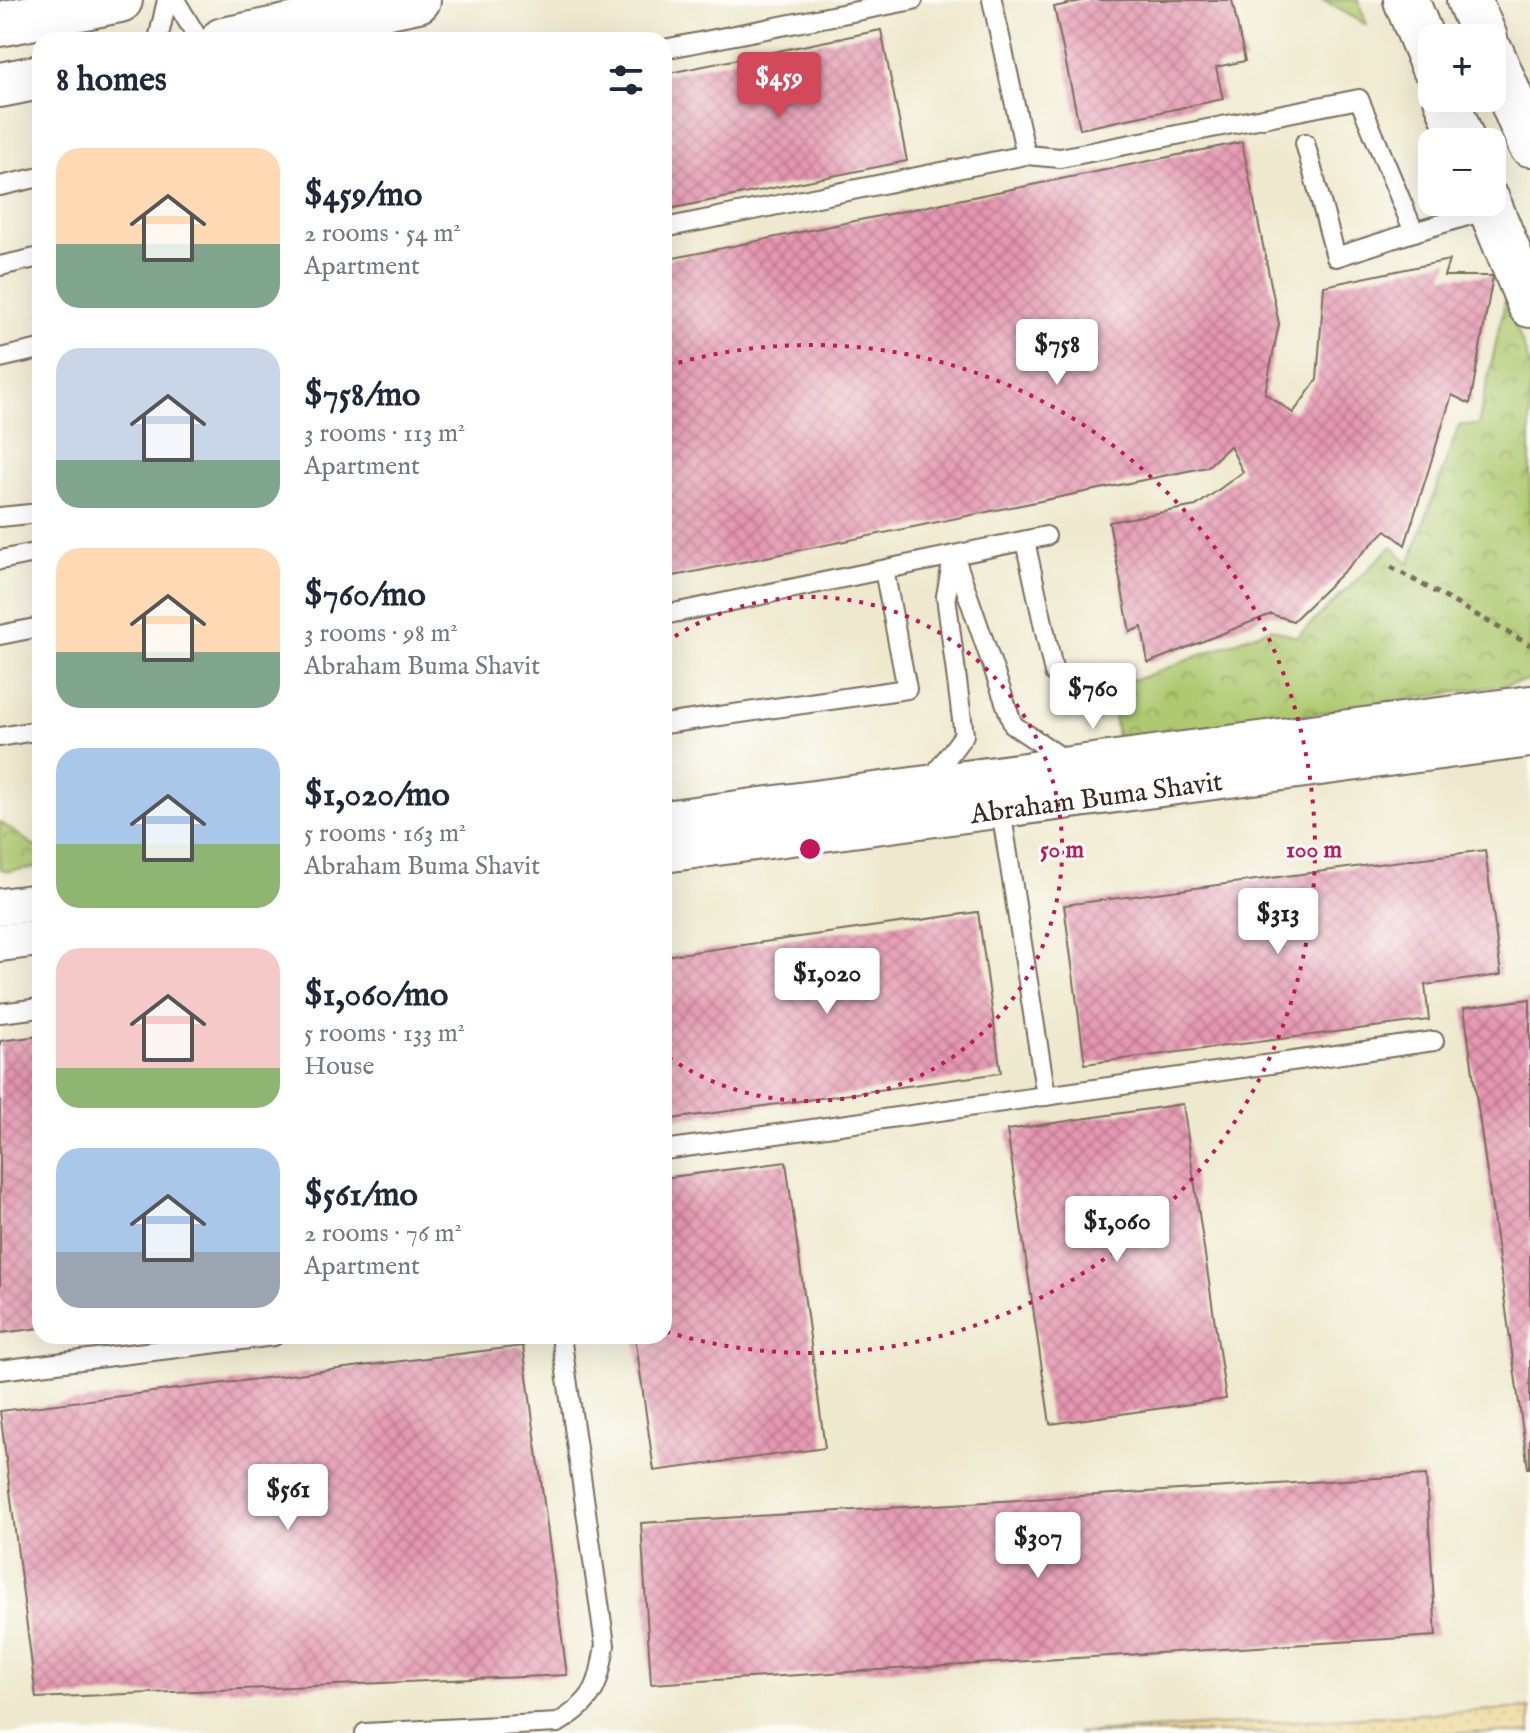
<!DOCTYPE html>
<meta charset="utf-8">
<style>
:root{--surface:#fff;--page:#f2f2f3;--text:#1f2937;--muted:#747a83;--accent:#d1495b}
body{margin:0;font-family:"IM FELL English",serif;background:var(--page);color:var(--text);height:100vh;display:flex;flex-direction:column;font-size:30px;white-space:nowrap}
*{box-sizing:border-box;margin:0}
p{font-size:26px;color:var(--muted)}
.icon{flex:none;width:44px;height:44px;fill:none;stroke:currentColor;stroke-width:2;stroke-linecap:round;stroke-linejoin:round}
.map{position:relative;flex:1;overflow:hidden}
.panel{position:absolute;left:32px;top:32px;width:640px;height:1312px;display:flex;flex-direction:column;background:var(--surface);border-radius:24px;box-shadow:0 8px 32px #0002}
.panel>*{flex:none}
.controls{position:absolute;left:1418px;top:24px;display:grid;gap:16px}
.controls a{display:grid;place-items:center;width:88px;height:88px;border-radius:16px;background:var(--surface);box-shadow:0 8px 32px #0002;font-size:40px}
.price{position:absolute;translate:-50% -68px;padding:0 18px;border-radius:8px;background:#fff;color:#222;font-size:26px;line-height:52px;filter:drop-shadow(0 2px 4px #0008)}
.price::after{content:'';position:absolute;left:50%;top:48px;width:24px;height:18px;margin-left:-12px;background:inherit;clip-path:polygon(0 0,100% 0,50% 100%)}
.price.active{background:var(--accent);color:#fff}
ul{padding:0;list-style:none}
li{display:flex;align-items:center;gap:24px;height:200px;padding:0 24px}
li span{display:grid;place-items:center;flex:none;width:224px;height:160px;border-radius:24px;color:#555}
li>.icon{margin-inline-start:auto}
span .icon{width:96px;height:96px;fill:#fffc;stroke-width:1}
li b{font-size:34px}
h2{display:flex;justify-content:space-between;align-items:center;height:96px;padding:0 24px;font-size:34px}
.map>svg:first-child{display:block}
</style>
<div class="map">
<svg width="1530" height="1733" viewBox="0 0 1530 1733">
<defs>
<pattern id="sand-dots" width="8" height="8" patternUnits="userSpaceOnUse" patternTransform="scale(2)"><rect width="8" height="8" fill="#eeda9e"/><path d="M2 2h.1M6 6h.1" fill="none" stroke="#cdbb88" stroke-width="1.8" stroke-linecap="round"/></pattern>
<pattern id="park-crowns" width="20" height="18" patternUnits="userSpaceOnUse" patternTransform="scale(2)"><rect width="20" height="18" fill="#aec96f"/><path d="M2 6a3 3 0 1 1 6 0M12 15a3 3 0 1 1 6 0" fill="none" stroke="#8fa35b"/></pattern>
<pattern id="building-cross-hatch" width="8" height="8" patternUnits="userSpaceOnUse" patternTransform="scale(2)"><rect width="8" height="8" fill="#e596b1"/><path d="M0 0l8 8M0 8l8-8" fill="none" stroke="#bb7b8f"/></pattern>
</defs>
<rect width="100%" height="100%" fill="#fdfcf7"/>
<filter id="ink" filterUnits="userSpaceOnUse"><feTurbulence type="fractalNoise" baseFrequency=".0125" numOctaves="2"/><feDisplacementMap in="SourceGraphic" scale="16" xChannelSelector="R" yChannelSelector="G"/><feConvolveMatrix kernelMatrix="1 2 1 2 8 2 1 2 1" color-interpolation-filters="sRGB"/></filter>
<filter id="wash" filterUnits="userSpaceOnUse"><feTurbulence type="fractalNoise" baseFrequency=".006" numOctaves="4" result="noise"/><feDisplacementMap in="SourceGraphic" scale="32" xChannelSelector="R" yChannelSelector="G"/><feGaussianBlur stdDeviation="1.8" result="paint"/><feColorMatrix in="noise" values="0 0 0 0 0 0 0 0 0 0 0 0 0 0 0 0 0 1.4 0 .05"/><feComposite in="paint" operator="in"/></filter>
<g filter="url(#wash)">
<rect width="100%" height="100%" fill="#eee9ce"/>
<!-- sand -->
<polygon fill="url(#sand-dots)" stroke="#94825e" stroke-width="2" points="1530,1708 1530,1733 1077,1733"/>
<!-- park -->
<g fill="url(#park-crowns)" stroke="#747a46" stroke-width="2">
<polygon points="1323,0 1358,0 1367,25"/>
<polygon points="1506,297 1530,366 1530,681 1118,743 1110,684 1141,678 1271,628 1297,637 1392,546 1409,564 1459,425 1478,425"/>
<polygon points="0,822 40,850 40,867 9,871 0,869"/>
</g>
<g id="blocks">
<!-- building -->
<g fill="url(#building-cross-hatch)">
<polygon points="1086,0 1232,0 1245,61 1216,67 1223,99 1080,129 1054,7"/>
<polygon points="881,30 907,161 664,210 664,74"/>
<polygon points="1242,142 1279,324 1265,393 1293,413 1317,380 1324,286 1449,260 1444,276 1493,276 1470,404 1452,395 1405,545 1386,530 1293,621 1271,614 1148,663 1142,627 1130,632 1109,522 1196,506 1243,472 1230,446 1207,467 664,578 664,260"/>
<polygon points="1485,850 1501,975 1425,985 1429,1020 1085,1064 1064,905"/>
<polygon points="978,912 1001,1073 664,1120 664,956"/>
<polygon points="1530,999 1530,1468 1528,1468 1464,1008"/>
<polygon points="40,1036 40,1328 0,1333 0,1041"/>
<polygon points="1183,1104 1226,1399 1050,1424 1007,1130"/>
<polygon points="786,1162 825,1448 654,1471 635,1336 664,1336 664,1178"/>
<polygon points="523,1346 567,1675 36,1698 0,1411"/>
<polygon points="1426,1475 1436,1636 651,1684 641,1523"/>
</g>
</g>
</g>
<g filter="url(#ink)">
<use href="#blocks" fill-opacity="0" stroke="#7a6d5c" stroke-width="2"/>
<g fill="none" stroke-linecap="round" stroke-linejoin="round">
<defs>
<g id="lane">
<polyline points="175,0 199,40"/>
<polyline points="158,40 167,0"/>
<polyline points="664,49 913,0"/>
<polyline points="1026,155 1060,158 1359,99 1414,232 1336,257 1305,143"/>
<polyline points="0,186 40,177"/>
<polyline points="664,228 1026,155 992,0"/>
<polyline points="1414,232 1491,209"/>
<polyline points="0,266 40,257"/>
<polyline points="0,358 40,349"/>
<polyline points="0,517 40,513"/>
<polyline points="1025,541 1054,673"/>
<polyline points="954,555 1013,725 1070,763"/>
<polyline points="0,560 40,552"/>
<polyline points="664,615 1046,536"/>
<polyline points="0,635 40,627"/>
<polyline points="664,724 907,689 884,570"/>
<polyline points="0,737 40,730"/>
<polyline points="928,783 964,735 946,596 953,558"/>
<polyline points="1001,810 1046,1096"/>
<polyline points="0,1013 40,1008"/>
<polyline points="664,1150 1434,1041"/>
<polyline points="0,1370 274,1336"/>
<path d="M365,1733L558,1723C596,1699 598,1687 605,1645L561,1336"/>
</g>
<g id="street">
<polyline points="664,819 1530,704"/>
<path id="s1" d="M664,854L1530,739"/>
<polyline points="0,907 40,902"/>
<polyline points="0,943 40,938"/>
</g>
<g id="secondary">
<polyline points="1406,0 1432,64"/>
<polyline points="1469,0 1485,38"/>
<polyline points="0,24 120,0"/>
<polyline points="223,40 418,0"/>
<polyline points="1492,54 1530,144"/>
<polyline points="0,85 40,77"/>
<polyline points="1446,98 1463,142"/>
<polyline points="1488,202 1530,305"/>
</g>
</defs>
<!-- lane casing -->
<use href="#lane" stroke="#7a6d5c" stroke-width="22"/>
<!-- street casing -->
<use href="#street" stroke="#7a6d5c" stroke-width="40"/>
<!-- secondary casing -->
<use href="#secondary" stroke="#7a6d5c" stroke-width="48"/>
<!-- path -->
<polyline stroke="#7a6d5c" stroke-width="5" stroke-dasharray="6 6" stroke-linecap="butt" points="1391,567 1530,645"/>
<!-- lane -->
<use href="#lane" stroke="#fff" stroke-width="18"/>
<!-- street -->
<use href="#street" stroke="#fff" stroke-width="36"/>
<!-- secondary -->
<use href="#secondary" stroke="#fff" stroke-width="44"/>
</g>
</g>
<!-- distance rings -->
<g fill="none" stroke="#c2185b" stroke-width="4" stroke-dasharray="4 8">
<path d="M665 643A252 252 0 1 1 665 1055"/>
<path d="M667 366A504 504 0 1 1 667 1332"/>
</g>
<g text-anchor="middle" stroke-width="6" stroke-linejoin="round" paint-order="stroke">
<!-- street labels -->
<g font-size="28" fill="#3b2a1e" stroke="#fdfcf7">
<text dy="10" stroke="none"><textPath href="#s1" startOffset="436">Abraham Buma Shavit</textPath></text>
</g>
</g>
<circle cx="810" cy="849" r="12" fill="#c2185b" stroke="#fdfcf7" stroke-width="4"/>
<g font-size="24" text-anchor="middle" font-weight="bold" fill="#c2185b" stroke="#fdfcf7" stroke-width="6" stroke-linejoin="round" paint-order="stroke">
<text x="1062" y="857">50 m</text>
<text x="1314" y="857">100 m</text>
</g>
</svg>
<div class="controls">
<a>+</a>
<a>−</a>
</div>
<b class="price active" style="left:779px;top:120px">$459</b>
<b class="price" style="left:1057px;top:387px">$758</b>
<b class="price" style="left:1093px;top:731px">$760</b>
<b class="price" style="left:1278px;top:956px">$313</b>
<b class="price" style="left:827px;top:1016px">$1,020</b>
<b class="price" style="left:1117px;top:1264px">$1,060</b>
<b class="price" style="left:288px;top:1532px">$561</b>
<b class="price" style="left:1038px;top:1580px">$307</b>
<section class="panel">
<h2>8 homes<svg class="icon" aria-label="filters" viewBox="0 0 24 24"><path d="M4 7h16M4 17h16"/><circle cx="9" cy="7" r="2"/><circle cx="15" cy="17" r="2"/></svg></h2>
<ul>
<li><span style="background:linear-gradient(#ffd9b3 60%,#7fa58c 0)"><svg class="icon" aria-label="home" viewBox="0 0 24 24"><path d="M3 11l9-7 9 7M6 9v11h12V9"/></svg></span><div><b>$459/mo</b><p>2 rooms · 54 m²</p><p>Apartment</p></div></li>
<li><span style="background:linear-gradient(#c9d6e8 70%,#7fa58c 0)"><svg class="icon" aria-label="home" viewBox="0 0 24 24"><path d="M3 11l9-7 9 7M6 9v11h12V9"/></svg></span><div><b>$758/mo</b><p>3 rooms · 113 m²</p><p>Apartment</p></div></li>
<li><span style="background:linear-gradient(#ffd9b3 65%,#7fa58c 0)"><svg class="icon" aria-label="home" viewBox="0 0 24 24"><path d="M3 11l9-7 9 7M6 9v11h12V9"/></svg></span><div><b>$760/mo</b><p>3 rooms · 98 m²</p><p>Abraham Buma Shavit</p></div></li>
<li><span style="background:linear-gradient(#a9c7e8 60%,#8fb573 0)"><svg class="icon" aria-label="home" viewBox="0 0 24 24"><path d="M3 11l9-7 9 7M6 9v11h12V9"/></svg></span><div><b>$1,020/mo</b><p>5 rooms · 163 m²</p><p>Abraham Buma Shavit</p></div></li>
<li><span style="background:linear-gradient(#f6c9c9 75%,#8fb573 0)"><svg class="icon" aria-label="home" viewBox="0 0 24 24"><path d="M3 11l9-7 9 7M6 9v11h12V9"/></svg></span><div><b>$1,060/mo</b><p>5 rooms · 133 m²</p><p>House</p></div></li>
<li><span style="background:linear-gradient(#a9c7e8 65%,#9aa5b1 0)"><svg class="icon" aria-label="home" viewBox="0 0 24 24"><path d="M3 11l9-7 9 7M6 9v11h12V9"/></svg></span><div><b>$561/mo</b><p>2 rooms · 76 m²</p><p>Apartment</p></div></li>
</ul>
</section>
</div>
